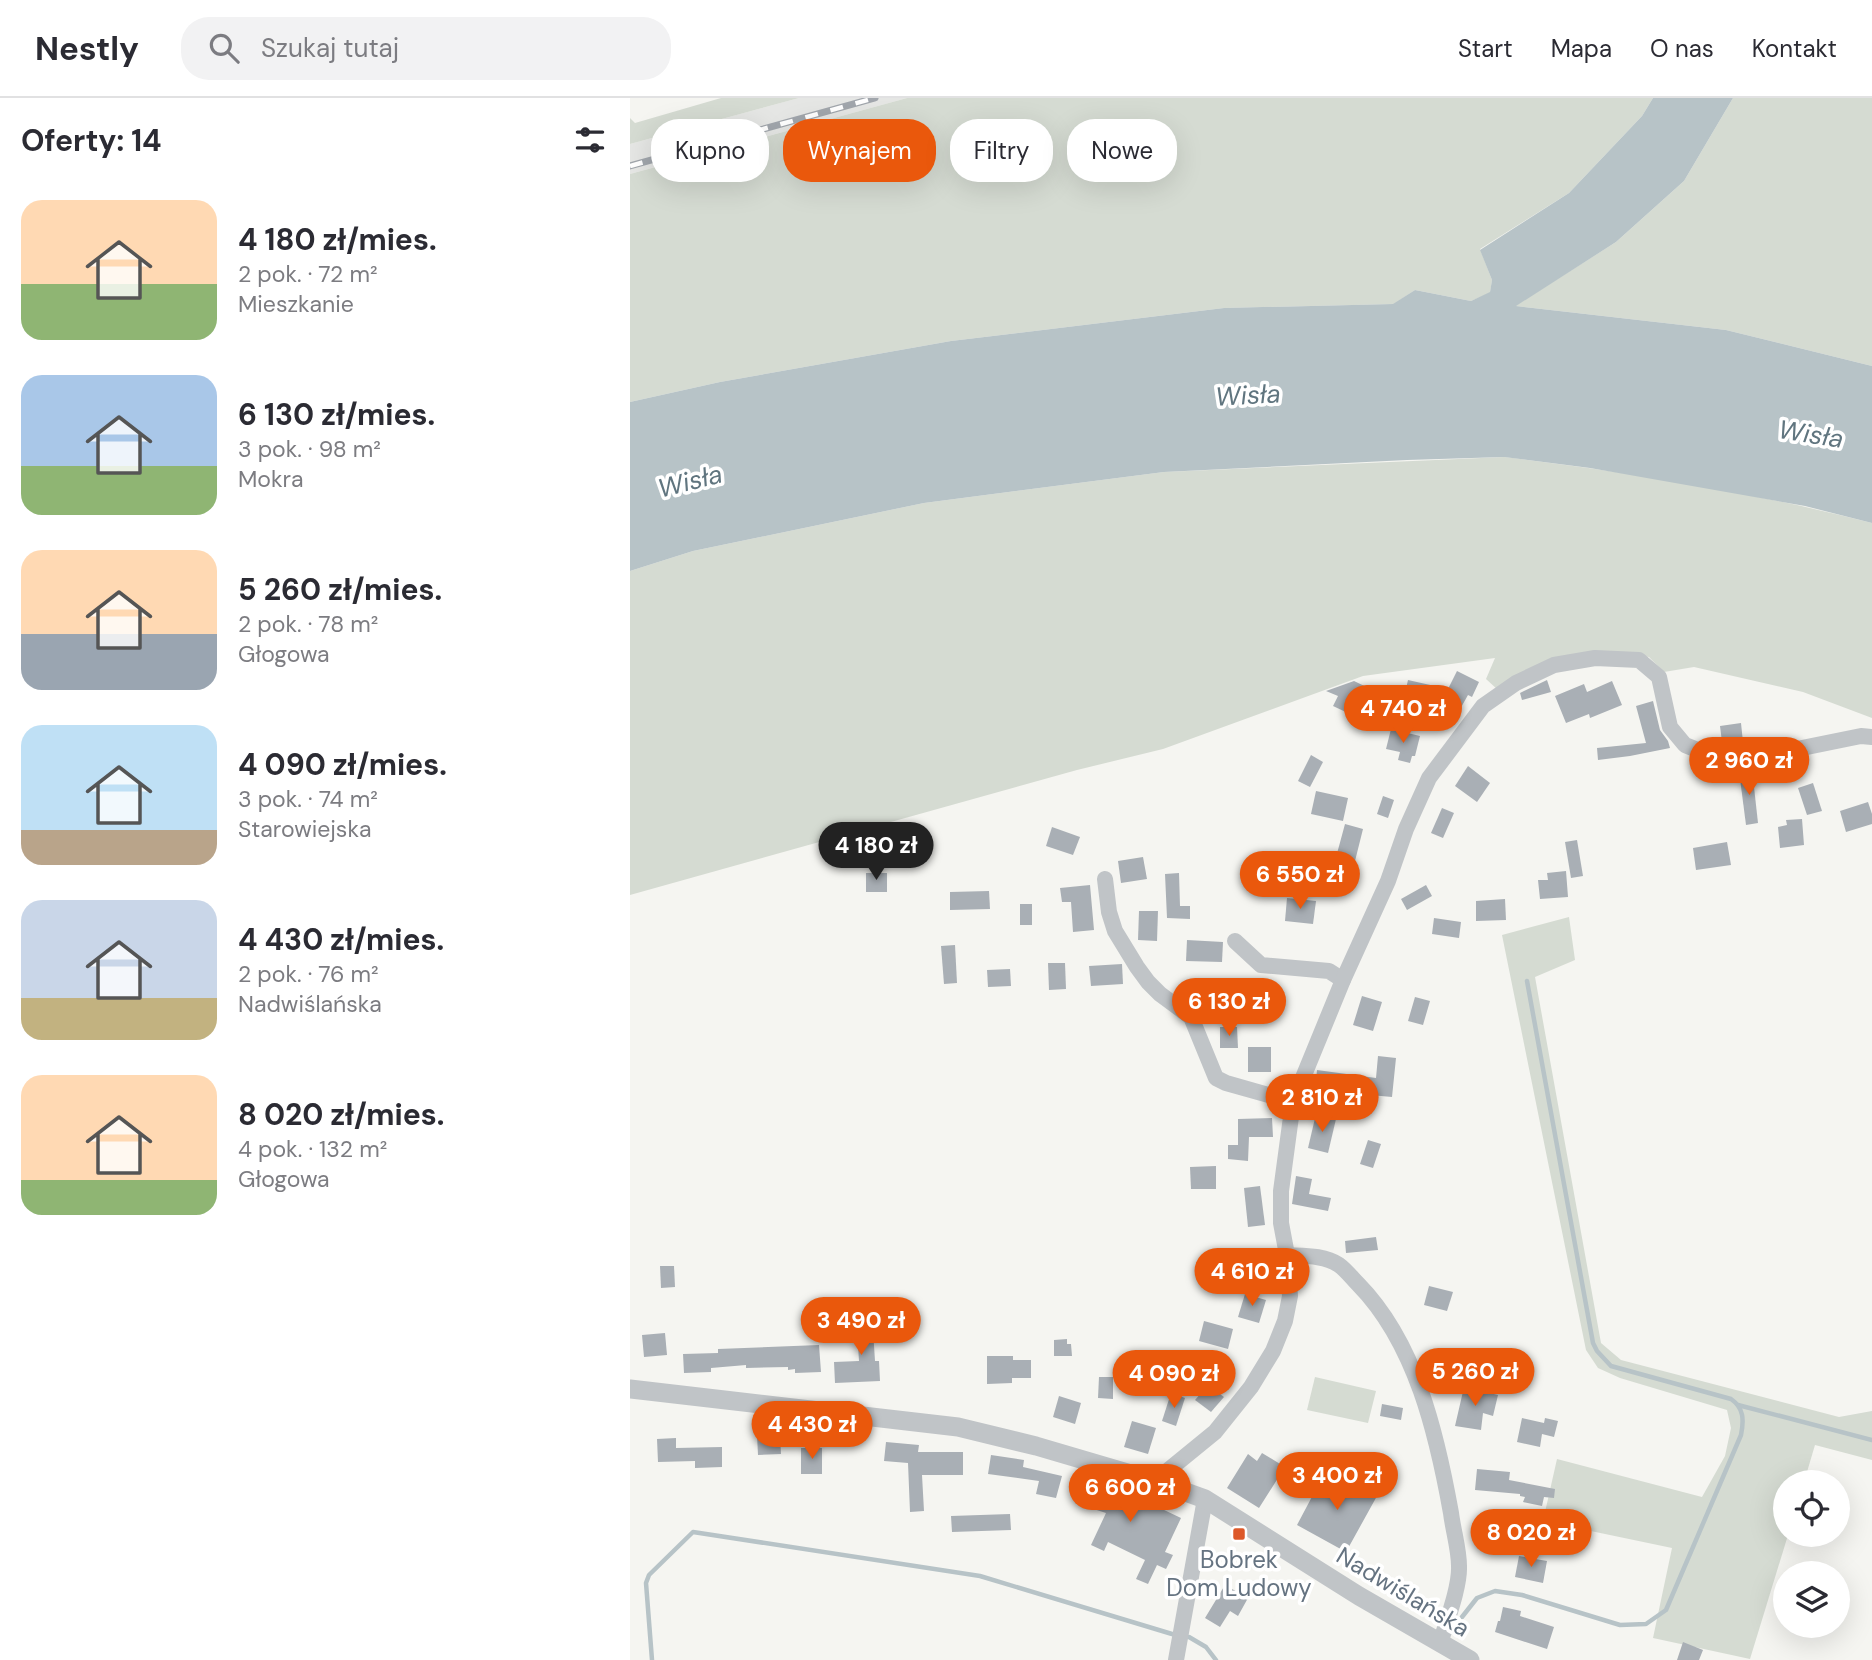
<!DOCTYPE html>
<html lang="pl">
<meta charset="utf-8">
<style>
:root{--surface:#fff;--page:#f2f2f3;--text:#2b2b33;--muted:#7c7c81;--line:#e1e1e2;--accent:#ea580c}
body{margin:0;font-family:"DM Sans",sans-serif;background:var(--page);color:var(--text);height:100vh;display:flex;flex-direction:column;font-size:26px;white-space:nowrap}
*{box-sizing:border-box;margin:0}
p{font-size:23px;color:var(--muted)}
.icon{flex:none;width:38px;height:38px;fill:none;stroke:currentColor;stroke-width:2;stroke-linecap:round;stroke-linejoin:round}
.map{position:relative;flex:1;overflow:hidden}
.details{display:flex;flex-direction:column;background:var(--surface);width:630px}
.details>*{flex:none}
.hud{position:absolute;left:21px;top:21px;width:665px;height:63px;display:flex;gap:14px}
.controls{position:absolute;left:1143px;top:1372px;display:grid;gap:14px}
.controls a{display:grid;place-items:center;width:77px;height:77px;border-radius:50%;background:var(--surface);box-shadow:0 7px 28px #0002;font-size:35px}
.price{position:absolute;translate:-50% -60px;padding:0 16px;border-radius:24px;background:var(--accent);color:#fff;font-size:23px;line-height:46px;filter:drop-shadow(0 2px 4px #0008)}
.price::after{content:'';position:absolute;left:50%;top:42px;width:21px;height:16px;margin-left:-10px;background:inherit;clip-path:polygon(0 0,100% 0,50% 100%)}
.price.on{background:#222;color:#fff}
ul{padding:0;list-style:none}
li{display:flex;align-items:center;gap:21px;height:175px;padding:0 21px}
li span{display:grid;place-items:center;flex:none;width:196px;height:140px;border-radius:21px;color:#555}
li>.icon{margin-inline-start:auto}
span .icon{width:84px;height:84px;fill:#fffc;stroke-width:1}
li b{font-size:30px}
h2{display:flex;justify-content:space-between;align-items:center;height:84px;padding:0 21px;font-size:30px}
.tag{padding:0 24px;border-radius:28px;background:var(--surface);box-shadow:0 7px 28px #0002;font-size:24px;line-height:63px}
.tag.on{background:var(--accent);color:#fff}
header{display:flex;align-items:center;gap:42px;box-sizing:border-box;height:98px;padding:0 35px;background:var(--surface);border-bottom:2px solid var(--line)}
header strong{font-size:33px}
nav{display:flex;gap:38px;margin-inline-start:auto;font-size:24px}
.search{width:490px;height:63px;background:var(--page);display:flex;align-items:center;gap:18px;box-sizing:border-box;padding:0 24px;border-radius:28px;color:var(--muted);font-size:26px}
main{display:flex;flex:1;min-height:0}
.map>svg:first-child{display:block}
</style>
<header>
<strong>Nestly</strong>
<div class="search"><svg class="icon" aria-label="search" viewBox="0 0 24 24"><circle cx="10" cy="10" r="6"/><path d="M15 15l6 6"/></svg>Szukaj tutaj</div>
<nav><a>Start</a><a>Mapa</a><a>O nas</a><a>Kontakt</a></nav>
</header>
<main>
<section class="details">
<h2>Oferty: 14<svg class="icon" aria-label="filters" viewBox="0 0 24 24"><path d="M4 7h16M4 17h16"/><circle cx="9" cy="7" r="2"/><circle cx="15" cy="17" r="2"/></svg></h2>
<ul>
<li><span style="background:linear-gradient(#ffd9b3 60%,#8fb573 0)"><svg class="icon" aria-label="home" viewBox="0 0 24 24"><path d="M3 11l9-7 9 7M6 9v11h12V9"/></svg></span><div><b>4 180 zł/mies.</b><p>2 pok. · 72 m²</p><p>Mieszkanie</p></div></li>
<li><span style="background:linear-gradient(#a9c7e8 65%,#8fb573 0)"><svg class="icon" aria-label="home" viewBox="0 0 24 24"><path d="M3 11l9-7 9 7M6 9v11h12V9"/></svg></span><div><b>6 130 zł/mies.</b><p>3 pok. · 98 m²</p><p>Mokra</p></div></li>
<li><span style="background:linear-gradient(#ffd9b3 60%,#9aa5b1 0)"><svg class="icon" aria-label="home" viewBox="0 0 24 24"><path d="M3 11l9-7 9 7M6 9v11h12V9"/></svg></span><div><b>5 260 zł/mies.</b><p>2 pok. · 78 m²</p><p>Głogowa</p></div></li>
<li><span style="background:linear-gradient(#bfe0f5 75%,#b9a48a 0)"><svg class="icon" aria-label="home" viewBox="0 0 24 24"><path d="M3 11l9-7 9 7M6 9v11h12V9"/></svg></span><div><b>4 090 zł/mies.</b><p>3 pok. · 74 m²</p><p>Starowiejska</p></div></li>
<li><span style="background:linear-gradient(#c9d6e8 70%,#c2b280 0)"><svg class="icon" aria-label="home" viewBox="0 0 24 24"><path d="M3 11l9-7 9 7M6 9v11h12V9"/></svg></span><div><b>4 430 zł/mies.</b><p>2 pok. · 76 m²</p><p>Nadwiślańska</p></div></li>
<li><span style="background:linear-gradient(#ffd9b3 75%,#8fb573 0)"><svg class="icon" aria-label="home" viewBox="0 0 24 24"><path d="M3 11l9-7 9 7M6 9v11h12V9"/></svg></span><div><b>8 020 zł/mies.</b><p>4 pok. · 132 m²</p><p>Głogowa</p></div></li>
</ul>
</section>
<div class="map">
<svg width="1242" height="1562" viewBox="0 0 1242 1562">
<rect width="100%" height="100%" fill="#f5f5f1"/>
<!-- built -->
<polygon fill="#e5e6e4" points="169,0 277,0 0,76 0,46"/>
<!-- green -->
<g fill="#d5dbd2">
<polygon points="91,0 169,0 0,46 0,20 5,25"/>
<polygon points="277,0 1023,0 1012,18 939,95 850,151 862,182 860,195 841,203 785,192 764,206 594,210 321,243 90,284 0,304 0,76"/>
<polygon points="1103,0 1242,0 1242,268 1096,232 885,208 986,144 1054,83"/>
<path d="M874,359C998,374 1121,394 1242,425V620L1173,594L1064,569L1034,574L1019,559L998,556H956L868,592L856,581L865,560L733,578L533,651L447,672L0,797V473L63,453L294,405L534,374Z"/>
<polygon points="939,819 945,862 905,879 971,1245 991,1262 1209,1319 1242,1313 1242,1362 1185,1347 1174,1384 1155,1384 1155,1437 1158,1437 1120,1561 1023,1540 1042,1450 913,1423 927,1361 1072,1399 1095,1358 1101,1330 1097,1312 990,1280 968,1270 956,1252 872,837"/>
<polygon points="685,1279 746,1293 738,1325 677,1312"/>
</g>
<!-- water -->
<polygon fill="#b7c3c7" points="1023,0 1103,0 1054,83 986,144 886,208 1096,232 1242,268 1242,425 1175,408 960,370 874,359 777,362 534,374 294,405 63,453 0,473 0,304 90,284 321,243 594,210 763,206 785,192 841,203 860,194 862,182 850,152 939,95 1012,18"/>
<g fill="none" stroke-linecap="round" stroke-linejoin="round">
<!-- stream -->
<g stroke="#b7c3c7" stroke-width="4.5">
<polyline points="1108,1307 1242,1342"/>
<path d="M832,1519L847,1500L865,1493L892,1497L990,1527L1016,1526L1036,1512L1111,1337C1114,1322 1114,1310 1101,1301L981,1268L967,1253L963,1245L897,883"/>
<polyline points="559,1539 576,1549 586,1562"/>
<polyline points="22,1562 16,1485 19,1477 63,1434 350,1478 542,1536"/>
</g>
</g>
<!-- building -->
<g fill="#a9afb5">
<polygon points="827,573 849,584 842,599 838,597 825,620 772,608 778,582 818,591"/>
<polygon points="917,582 921,594 892,602 890,595"/>
<polygon points="724,583 751,596 737,624 703,608 708,598 696,593"/>
<polygon points="982,583 992,607 960,620 959,616 936,625 925,598 954,586 957,594"/>
<polygon points="1023,603 1030,632 1038,643 1040,650 1000,658 968,662 967,650 1016,645 1006,608"/>
<polygon points="1111,625 1113,644 1096,645 1096,643 1092,644 1090,628"/>
<polygon points="761,631 790,638 785,658 782,658 780,665 768,662 770,654 756,651"/>
<polygon points="681,657 693,664 680,689 668,683"/>
<polygon points="838,668 860,685 847,704 825,688"/>
<polygon points="1122,671 1128,725 1116,727 1109,673"/>
<polygon points="1183,685 1192,713 1177,717 1168,690"/>
<polygon points="686,693 718,700 713,723 681,716"/>
<polygon points="753,698 764,702 758,720 747,716"/>
<polygon points="1238,704 1242,716 1242,726 1216,734 1210,713"/>
<polygon points="812,710 824,715 813,740 801,735"/>
<polygon points="1172,721 1174,747 1150,750 1148,729 1157,727 1156,722"/>
<polygon points="715,726 733,731 721,779 723,780 720,793 694,786 698,773 702,774"/>
<polygon points="422,729 450,739 443,757 416,748"/>
<polygon points="947,742 953,778 941,780 935,744"/>
<polygon points="1097,744 1101,767 1066,772 1063,750"/>
<polygon points="513,759 517,781 491,785 488,763"/>
<polygon points="936,773 938,799 910,801 908,782 918,782 917,775"/>
<rect x="236" y="775" width="21" height="19"/>
<polygon points="549,775 550,808 560,808 560,821 537,820 535,776"/>
<polygon points="460,787 464,832 443,834 441,804 432,804 430,790"/>
<polygon points="796,787 802,798 777,812 771,801"/>
<polygon points="359,793 360,811 320,812 320,794"/>
<polygon points="657,800 686,803 683,826 655,823"/>
<polygon points="875,801 876,822 846,823 846,803"/>
<rect x="390" y="806" width="12" height="21"/>
<polygon points="509,813 528,813 527,843 508,842"/>
<polygon points="804,820 831,824 829,840 802,836"/>
<polygon points="557,842 593,844 592,864 556,863"/>
<polygon points="325,847 327,885 314,886 311,848"/>
<polygon points="418,865 435,865 436,891 419,892"/>
<polygon points="492,866 493,886 461,888 459,868"/>
<polygon points="380,871 381,888 358,889 357,872"/>
<polygon points="732,898 752,904 743,933 723,927"/>
<polygon points="785,899 800,903 793,927 778,923"/>
<polygon points="590,929 607,929 608,950 590,950"/>
<rect x="618" y="949" width="23" height="25"/>
<polygon points="748,958 766,960 762,999 685,992 687,972 746,980"/>
<polygon points="686,1016 706,1021 698,1055 678,1050"/>
<polygon points="642,1020 643,1039 619,1039 618,1063 598,1061 598,1047 608,1047 608,1021"/>
<polygon points="738,1042 751,1046 743,1070 730,1066"/>
<polygon points="586,1068 586,1091 561,1091 560,1069"/>
<polygon points="666,1078 682,1081 679,1096 701,1100 698,1113 662,1106"/>
<polygon points="630,1088 635,1127 618,1129 614,1090"/>
<polygon points="746,1139 748,1152 716,1155 715,1143"/>
<polygon points="593,1157 635,1159 634,1173 593,1172"/>
<polygon points="30,1168 44,1168 45,1189 31,1190"/>
<polygon points="799,1188 823,1194 817,1213 794,1207"/>
<polygon points="615,1196 636,1202 629,1225 608,1219"/>
<polygon points="242,1216 245,1263 249,1263 250,1283 205,1285 204,1264 229,1263 226,1217"/>
<polygon points="574,1223 603,1231 598,1251 569,1243"/>
<polygon points="35,1235 37,1257 14,1259 12,1237"/>
<polygon points="437,1241 437,1246 441,1246 442,1258 424,1258 424,1242"/>
<polygon points="189,1247 191,1274 165,1275 165,1271 158,1272 158,1269 116,1270 116,1267 81,1270 81,1274 54,1275 53,1256 88,1255 88,1251"/>
<polygon points="357,1258 383,1258 383,1262 401,1262 401,1280 382,1280 382,1285 357,1286"/>
<polygon points="469,1279 483,1279 483,1301 468,1300"/>
<polygon points="578,1287 594,1299 581,1314 565,1302"/>
<polygon points="834,1289 868,1297 863,1318 853,1315 851,1332 825,1328"/>
<polygon points="541,1295 555,1300 546,1328 532,1323"/>
<polygon points="429,1298 451,1305 445,1326 423,1319"/>
<polygon points="752,1306 773,1310 771,1322 750,1318"/>
<polygon points="892,1320 914,1325 915,1320 928,1323 924,1339 912,1336 910,1349 887,1344"/>
<polygon points="502,1323 526,1330 518,1356 494,1349"/>
<polygon points="150,1336 151,1356 128,1357 127,1337"/>
<polygon points="46,1340 46,1350 92,1349 92,1369 65,1370 65,1363 28,1364 27,1341"/>
<polygon points="256,1344 289,1347 288,1354 333,1354 333,1377 292,1377 294,1413 280,1414 278,1365 254,1363"/>
<rect x="171" y="1350" width="21" height="26"/>
<polygon points="632,1355 655,1369 629,1410 597,1390 618,1356 627,1363"/>
<polygon points="361,1357 394,1362 393,1369 432,1378 426,1400 406,1396 409,1383 358,1376"/>
<polygon points="847,1371 880,1374 879,1382 925,1391 924,1400 914,1399 912,1408 893,1404 895,1399 890,1398 890,1396 845,1392"/>
<polygon points="455,1377 480,1386 480,1390 482,1390 483,1387 514,1399 513,1402 551,1420 535,1454 543,1457 536,1471 527,1467 518,1486 506,1481 515,1462 478,1444 474,1453 461,1447 476,1415 445,1405"/>
<polygon points="693,1378 706,1385 710,1378 747,1398 716,1454 667,1427"/>
<polygon points="380,1416 381,1432 322,1434 321,1418"/>
<polygon points="889,1458 917,1463 913,1485 885,1479"/>
<polygon points="595,1487 618,1500 608,1518 600,1513 590,1529 575,1520"/>
<polygon points="873,1509 891,1513 890,1518 924,1529 917,1551 865,1534 868,1523 870,1523"/>
<polygon points="1053,1544 1073,1552 1069,1562 1047,1562"/>
</g>
<g fill="none" stroke-linecap="round" stroke-linejoin="round">
<!-- minor -->
<g stroke="#c0c4c7" stroke-width="16">
<polyline points="475,781 479,814 485,833 507,869 518,884 530,896 561,919 586,980 596,985 663,1004"/>
<polyline points="605,843 631,867 699,873 713,882"/>
<path d="M657,1157C674,1158 694,1157 709,1167C716,1172 722,1180 728,1186C786,1245 807,1337 821,1415C823,1432 829,1451 829,1468C830,1489 816,1525 810,1546"/>
<polyline points="525,1383 585,1334 621,1289 643,1253 655,1223 660,1198 657,1157 651,1125 651,1093 663,1004 713,882 758,783 776,731 799,680 853,608 886,585 924,567 965,560 1009,562 1029,579 1040,629 1055,647 1080,657 1118,661 1231,638 1242,639"/>
<polyline points="546,1562 575,1401"/>
</g>
<!-- tertiary -->
<polyline stroke="#c0c4c7" stroke-width="19" points="0,1291 328,1329 406,1348 525,1383 575,1401 729,1498 840,1562"/>
<defs>
<polyline id="rail" points="0,68 245,0"/>
</defs>
<!-- rail casing -->
<use href="#rail" stroke="#a1a6ac" stroke-width="7"/>
<!-- rail -->
<use href="#rail" stroke="#fff" stroke-width="4.5" stroke-dasharray="13" stroke-linecap="butt"/>
</g>
<!-- markers -->
<rect fill="#dd5829" stroke="#fff" stroke-width="2.5" x="602" y="1429" width="14" height="14" rx="3.5"/>
<g text-anchor="middle" stroke-width="7" stroke-linejoin="round" paint-order="stroke">
<!-- poi labels -->
<g font-size="24" fill="#657381" stroke="#fff">
<text x="609" y="1470">Bobrek<tspan x="609" dy="28">Dom Ludowy</tspan></text>
</g>
<!-- street labels -->
<g font-size="24" fill="#657381" stroke="#fff">
<text transform="translate(773 1494) rotate(31)" y="8">Nadwiślańska</text>
</g>
<!-- water labels -->
<g font-size="26" font-style="italic" fill="#60757f" stroke="#fff">
<text transform="translate(618 297) rotate(-3)" y="9">Wisła</text>
<text transform="translate(1181 336) rotate(9)" y="9">Wisła</text>
<text transform="translate(60 383) rotate(-14)" y="9">Wisła</text>
</g>
</g>
</svg>
<div class="controls">
<a><svg class="icon" aria-label="locate" viewBox="0 0 24 24"><circle cx="12" cy="12" r="6"/><path d="M12 2v4M12 18v4M2 12h4M18 12h4"/></svg></a>
<a><svg class="icon" aria-label="layers" viewBox="0 0 24 24"><path d="M12 4l9 5-9 5-9-5zM3 14l9 5 9-5"/></svg></a>
</div>
<b class="price" style="left:773px;top:647px">4 740 zł</b>
<b class="price" style="left:1119px;top:699px">2 960 zł</b>
<b class="price on" style="left:246px;top:784px">4 180 zł</b>
<b class="price" style="left:670px;top:813px">6 550 zł</b>
<b class="price" style="left:599px;top:940px">6 130 zł</b>
<b class="price" style="left:692px;top:1036px">2 810 zł</b>
<b class="price" style="left:622px;top:1210px">4 610 zł</b>
<b class="price" style="left:231px;top:1259px">3 490 zł</b>
<b class="price" style="left:845px;top:1310px">5 260 zł</b>
<b class="price" style="left:544px;top:1312px">4 090 zł</b>
<b class="price" style="left:182px;top:1363px">4 430 zł</b>
<b class="price" style="left:707px;top:1414px">3 400 zł</b>
<b class="price" style="left:500px;top:1426px">6 600 zł</b>
<b class="price" style="left:901px;top:1471px">8 020 zł</b>
<div class="hud">
<a class="tag">Kupno</a>
<a class="tag on">Wynajem</a>
<a class="tag">Filtry</a>
<a class="tag">Nowe</a>
</div>
</div>
</main>
